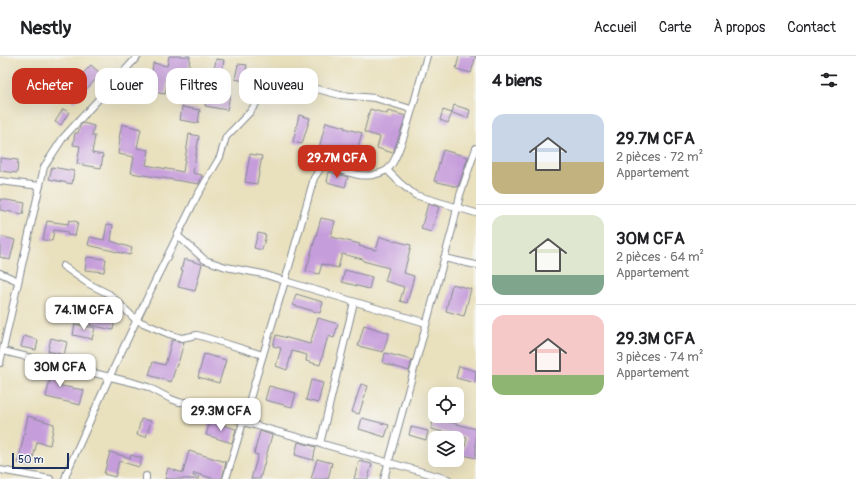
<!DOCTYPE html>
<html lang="fr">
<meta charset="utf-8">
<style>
:root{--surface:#fff;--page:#f6f6f6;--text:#202124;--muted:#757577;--line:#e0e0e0;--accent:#c8321e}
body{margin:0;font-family:Pangolin,sans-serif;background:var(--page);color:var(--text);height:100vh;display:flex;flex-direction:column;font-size:15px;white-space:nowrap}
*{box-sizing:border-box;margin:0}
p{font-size:13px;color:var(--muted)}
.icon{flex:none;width:22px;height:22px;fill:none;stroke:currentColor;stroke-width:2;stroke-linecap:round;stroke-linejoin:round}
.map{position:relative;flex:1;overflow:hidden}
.panel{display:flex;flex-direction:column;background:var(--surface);width:380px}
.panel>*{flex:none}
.top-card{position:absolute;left:12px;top:12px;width:380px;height:36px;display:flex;gap:8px}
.buttons{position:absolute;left:428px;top:331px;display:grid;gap:8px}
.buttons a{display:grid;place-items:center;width:36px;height:36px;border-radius:8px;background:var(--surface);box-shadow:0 4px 16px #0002;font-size:20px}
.scale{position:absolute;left:12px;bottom:10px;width:57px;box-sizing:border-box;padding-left:4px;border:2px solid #1b2f5e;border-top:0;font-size:11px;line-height:14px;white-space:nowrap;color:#1b2f5e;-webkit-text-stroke:3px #f6f6f2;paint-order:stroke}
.price{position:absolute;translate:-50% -34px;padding:0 9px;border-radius:8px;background:#fff;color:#222;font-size:13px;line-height:26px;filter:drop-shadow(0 1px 2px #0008)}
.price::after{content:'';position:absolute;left:50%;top:24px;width:12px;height:9px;margin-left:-6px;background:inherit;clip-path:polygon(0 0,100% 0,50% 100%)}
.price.active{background:var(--accent);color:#fff}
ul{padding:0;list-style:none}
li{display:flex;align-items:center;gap:12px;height:100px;padding:0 16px}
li+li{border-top:1px solid var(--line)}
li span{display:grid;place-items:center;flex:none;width:112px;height:80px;border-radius:12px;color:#555}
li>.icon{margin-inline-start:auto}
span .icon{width:48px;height:48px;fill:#fffc;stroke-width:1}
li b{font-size:17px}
h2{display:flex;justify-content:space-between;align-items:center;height:48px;padding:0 16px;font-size:17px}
.tag{padding:0 14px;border-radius:12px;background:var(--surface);box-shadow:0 4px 16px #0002;font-size:14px;line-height:36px}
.tag.active{background:var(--accent);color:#fff}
header{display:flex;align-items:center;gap:24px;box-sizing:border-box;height:56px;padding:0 20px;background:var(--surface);border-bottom:1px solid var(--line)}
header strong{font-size:19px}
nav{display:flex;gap:22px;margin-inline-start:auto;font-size:14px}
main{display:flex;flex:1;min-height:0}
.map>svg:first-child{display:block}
</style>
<header>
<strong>Nestly</strong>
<nav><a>Accueil</a><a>Carte</a><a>À propos</a><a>Contact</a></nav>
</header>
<main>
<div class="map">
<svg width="476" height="423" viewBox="0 0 476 423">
<rect width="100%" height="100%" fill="#f6f6f2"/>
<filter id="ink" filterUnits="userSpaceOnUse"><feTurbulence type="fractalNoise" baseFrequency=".025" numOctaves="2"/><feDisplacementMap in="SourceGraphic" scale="8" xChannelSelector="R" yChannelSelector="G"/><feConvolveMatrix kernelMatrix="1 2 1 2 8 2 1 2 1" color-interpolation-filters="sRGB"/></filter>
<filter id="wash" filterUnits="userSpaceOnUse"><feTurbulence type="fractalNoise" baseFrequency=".012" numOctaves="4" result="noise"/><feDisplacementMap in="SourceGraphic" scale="16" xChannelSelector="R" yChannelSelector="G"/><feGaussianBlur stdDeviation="0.9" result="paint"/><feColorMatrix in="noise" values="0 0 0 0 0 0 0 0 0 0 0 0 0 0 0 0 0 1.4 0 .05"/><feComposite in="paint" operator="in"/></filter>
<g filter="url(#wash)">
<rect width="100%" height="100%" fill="#e9e0bd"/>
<g id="blocks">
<!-- building -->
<g fill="#c69ddb">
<polygon points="169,0 190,0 187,31 168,26 165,38 152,36 151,40 142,38 144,25 151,26 153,7 167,10"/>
<polygon points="459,0 476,0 471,17 456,13"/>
<polygon points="216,3 224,4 222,15 214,14"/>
<polygon points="238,8 247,9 244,25 235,23"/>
<polygon points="91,9 101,18 74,46 64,37"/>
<polygon points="208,35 230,39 227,54 205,50"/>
<polygon points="454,49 470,54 468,62 452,57"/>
<polygon points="182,51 200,54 198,67 180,64"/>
<polygon points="63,53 69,56 61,69 55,66"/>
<polygon points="370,53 387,58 388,55 406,60 393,97 377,92 380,81 364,76"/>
<polygon points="443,54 452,57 448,67 440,64"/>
<polygon points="299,59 310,62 302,88 293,86"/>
<polygon points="326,66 345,71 344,72 362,77 355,102 319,92"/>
<polygon points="83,67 94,70 92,80 95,80 92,97 103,99 101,112 77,108 80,90 73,89 75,77 78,77 80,70"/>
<polygon points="122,68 141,73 137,92 149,94 146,109 183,116 189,78 199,80 193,117 202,119 199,128 131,117 134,101 118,98 120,82 119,82"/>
<polygon points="443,94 468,101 458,131 434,125"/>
<polygon points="250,98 262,100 257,128 245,126"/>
<polygon points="0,102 18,104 17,117 0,115"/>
<polygon points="52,111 74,115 72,128 49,123"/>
<polygon points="329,116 348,121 345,131 327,126"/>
<polygon points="0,143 25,147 23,158 0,154"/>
<polygon points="428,148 439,151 431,176 421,173"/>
<polygon points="321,162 335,165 331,181 360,188 359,190 376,194 380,181 411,189 404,217 414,220 407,247 400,245 404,231 385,225 389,212 363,205 363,203 342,198 338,212 322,208 319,218 306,215"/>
<polygon points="69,164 78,166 75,180 67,179 67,176 54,174 52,185 43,184 47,165 68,168"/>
<polygon points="107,168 113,169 111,185 132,192 130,199 88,189 90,181 104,184"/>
<polygon points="258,177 266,179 262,194 254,192"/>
<polygon points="0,180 15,184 10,204 0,201"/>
<polygon points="87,201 106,203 104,216 85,214"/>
<polygon points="184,203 202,208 195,235 178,231 183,214 181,214"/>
<polygon points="345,214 372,221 369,233 342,226"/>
<polygon points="452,228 471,233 464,260 446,255"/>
<polygon points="296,238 323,246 320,257 293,249"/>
<polygon points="54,249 75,253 73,265 51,260"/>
<polygon points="93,257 115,262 113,274 90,269"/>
<polygon points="318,262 338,268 334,282 328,280 320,309 306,305 307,299 292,295 287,314 276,310 281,292 273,290 276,279 310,288"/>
<polygon points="75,268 95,272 92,283 73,279"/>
<polygon points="364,269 389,277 383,296 358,290"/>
<polygon points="24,280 38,284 36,294 21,291"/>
<polygon points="51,282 67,286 64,299 48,295"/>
<polygon points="172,284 184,286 178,308 177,308 171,326 149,319 153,306 165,309"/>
<polygon points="385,297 412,304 409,315 383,307"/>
<polygon points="204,298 226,304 219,327 198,321"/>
<polygon points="459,310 476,315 475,327 456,322"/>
<polygon points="38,311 64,318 61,330 84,334 80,349 46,341 50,323 36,320"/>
<polygon points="311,324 323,327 318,347 306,344"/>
<polygon points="361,328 368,330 359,358 352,356"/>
<polygon points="269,330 296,337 292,351 265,344"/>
<polygon points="28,360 54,368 50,389 37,386 31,410 18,407"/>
<polygon points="362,362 389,369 385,381 359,373"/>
<polygon points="434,362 476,373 476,402 463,399 467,382 431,373"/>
<polygon points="141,363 151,365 146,381 137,379"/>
<polygon points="210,365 236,373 232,387 206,379"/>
<polygon points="411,371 428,375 426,384 409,379"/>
<polygon points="260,375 272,379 260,423 251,423 258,399 254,398"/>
<polygon points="298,386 316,391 313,404 295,399"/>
<polygon points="189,395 226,406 222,423 215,423 194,417 193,420 199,421 199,423 165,423 168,412 183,417"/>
<polygon points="110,396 130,402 131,399 142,402 139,411 119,405 115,421 104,418"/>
<polygon points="317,403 332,407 328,423 311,423"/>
<polygon points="359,405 372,408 368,423 354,423"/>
</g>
</g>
</g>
<g filter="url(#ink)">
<use href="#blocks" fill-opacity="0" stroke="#82888e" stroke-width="1"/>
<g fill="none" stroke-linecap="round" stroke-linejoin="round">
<defs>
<g id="street">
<polyline points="387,114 400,127 415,139 476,157"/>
<polyline points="0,125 40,130"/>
<path d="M177,179L205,204L226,211L263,218L285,225L314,122L322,110C340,112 355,122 373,119C377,118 385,116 388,113C402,101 420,22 427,0"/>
<polyline points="444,202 476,209"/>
<polyline points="63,210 89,228 109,238 136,264 169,278 182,282 197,279 204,281 263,299"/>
<polyline points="0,217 18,225"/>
<polyline points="3,295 135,327 148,331 171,343 179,346 200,347 209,350 243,366 448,423"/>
<polyline points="0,307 44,111 63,82 138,0"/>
<polyline points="320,388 354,246"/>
<polyline points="0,414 50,423"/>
<polyline points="65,423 67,416 109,322 158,219 197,140 220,101 226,81 250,56 272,25 278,23 340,39 375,42 411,53"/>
<polyline points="146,423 146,420"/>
<polyline points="226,423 285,225 426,267"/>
<polyline points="384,423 452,174 460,139 476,92"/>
</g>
</defs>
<!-- street casing -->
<use href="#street" stroke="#82888e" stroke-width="8"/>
<!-- street -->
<use href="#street" stroke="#fff" stroke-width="6"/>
</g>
</g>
</svg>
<div class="buttons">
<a><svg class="icon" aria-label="locate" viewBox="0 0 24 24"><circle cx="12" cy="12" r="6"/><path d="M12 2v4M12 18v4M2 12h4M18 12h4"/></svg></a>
<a><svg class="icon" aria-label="layers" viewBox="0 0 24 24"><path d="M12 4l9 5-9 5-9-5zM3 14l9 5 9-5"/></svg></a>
</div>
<div class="scale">50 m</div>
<b class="price active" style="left:337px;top:123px">29.7M CFA</b>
<b class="price" style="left:84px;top:275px">74.1M CFA</b>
<b class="price" style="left:60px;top:332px">30M CFA</b>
<b class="price" style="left:221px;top:376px">29.3M CFA</b>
<div class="top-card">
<a class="tag active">Acheter</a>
<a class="tag">Louer</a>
<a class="tag">Filtres</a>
<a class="tag">Nouveau</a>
</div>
</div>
<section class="panel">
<h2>4 biens<svg class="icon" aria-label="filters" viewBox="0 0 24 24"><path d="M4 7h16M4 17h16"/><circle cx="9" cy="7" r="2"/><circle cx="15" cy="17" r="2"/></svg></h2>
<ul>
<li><span style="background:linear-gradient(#c9d6e8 60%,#c2b280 0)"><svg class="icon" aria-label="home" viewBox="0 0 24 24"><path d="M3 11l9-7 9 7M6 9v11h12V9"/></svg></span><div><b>29.7M CFA</b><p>2 pièces · 72 m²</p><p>Appartement</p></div></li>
<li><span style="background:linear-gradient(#dfe7d0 75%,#7fa58c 0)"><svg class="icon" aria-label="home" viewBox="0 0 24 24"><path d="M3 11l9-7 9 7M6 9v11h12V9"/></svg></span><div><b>30M CFA</b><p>2 pièces · 64 m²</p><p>Appartement</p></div></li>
<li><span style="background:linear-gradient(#f6c9c9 75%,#8fb573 0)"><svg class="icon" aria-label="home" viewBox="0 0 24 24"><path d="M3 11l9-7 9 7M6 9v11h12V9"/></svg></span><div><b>29.3M CFA</b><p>3 pièces · 74 m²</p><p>Appartement</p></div></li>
</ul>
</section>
</main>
